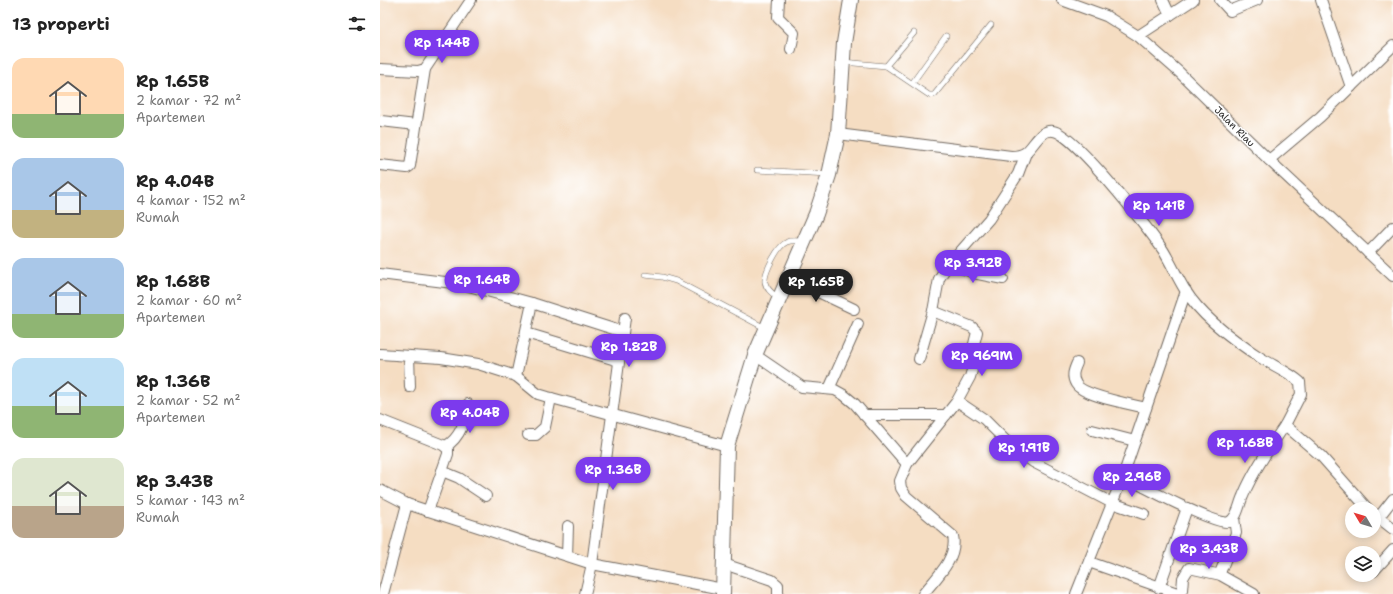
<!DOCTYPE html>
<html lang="id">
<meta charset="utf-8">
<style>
:root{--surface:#fff;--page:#f6f6f6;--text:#222;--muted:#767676;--accent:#7c3aed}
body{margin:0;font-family:"Shantell Sans",sans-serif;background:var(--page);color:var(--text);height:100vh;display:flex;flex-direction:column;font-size:15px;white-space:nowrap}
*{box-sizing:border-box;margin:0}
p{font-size:13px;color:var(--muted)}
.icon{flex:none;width:22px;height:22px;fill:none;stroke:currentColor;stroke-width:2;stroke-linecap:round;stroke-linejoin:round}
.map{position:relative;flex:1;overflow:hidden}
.drawer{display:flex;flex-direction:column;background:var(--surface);width:380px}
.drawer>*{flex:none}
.needle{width:26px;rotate:308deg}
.controls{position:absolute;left:965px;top:502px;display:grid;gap:8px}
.controls a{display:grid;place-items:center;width:36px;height:36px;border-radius:50%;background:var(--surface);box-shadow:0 2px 10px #0003;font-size:20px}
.price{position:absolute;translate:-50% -34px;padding:0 9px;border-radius:14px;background:var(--accent);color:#fff;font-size:13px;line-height:26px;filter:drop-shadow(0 1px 2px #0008)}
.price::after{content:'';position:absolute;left:50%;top:24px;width:12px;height:9px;margin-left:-6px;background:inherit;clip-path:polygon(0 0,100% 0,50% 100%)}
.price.selected{background:#222;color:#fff}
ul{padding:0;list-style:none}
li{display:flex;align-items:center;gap:12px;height:100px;padding:0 12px}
li span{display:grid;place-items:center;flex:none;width:112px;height:80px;border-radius:12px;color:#555}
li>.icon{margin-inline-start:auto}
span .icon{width:48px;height:48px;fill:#fffc;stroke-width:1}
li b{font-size:17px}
h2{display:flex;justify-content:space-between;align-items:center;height:48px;padding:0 12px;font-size:17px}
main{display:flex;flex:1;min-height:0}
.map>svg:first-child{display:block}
</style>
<main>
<section class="drawer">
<h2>13 properti<svg class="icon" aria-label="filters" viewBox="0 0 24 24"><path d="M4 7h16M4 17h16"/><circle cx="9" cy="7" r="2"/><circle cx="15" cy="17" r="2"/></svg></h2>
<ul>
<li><span style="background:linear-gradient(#ffd9b3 70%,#8fb573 0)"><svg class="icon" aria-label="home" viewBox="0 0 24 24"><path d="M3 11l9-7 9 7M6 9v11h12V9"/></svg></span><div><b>Rp 1.65B</b><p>2 kamar · 72 m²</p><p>Apartemen</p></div></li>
<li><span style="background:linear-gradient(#a9c7e8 65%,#c2b280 0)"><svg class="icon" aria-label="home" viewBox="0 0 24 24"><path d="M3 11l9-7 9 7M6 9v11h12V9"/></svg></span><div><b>Rp 4.04B</b><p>4 kamar · 152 m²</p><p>Rumah</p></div></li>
<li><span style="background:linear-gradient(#a9c7e8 70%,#8fb573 0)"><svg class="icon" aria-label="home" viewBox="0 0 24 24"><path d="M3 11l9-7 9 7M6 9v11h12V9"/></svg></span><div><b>Rp 1.68B</b><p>2 kamar · 60 m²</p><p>Apartemen</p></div></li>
<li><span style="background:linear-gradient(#bfe0f5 60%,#8fb573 0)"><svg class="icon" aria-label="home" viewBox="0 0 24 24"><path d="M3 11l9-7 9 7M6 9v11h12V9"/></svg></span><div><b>Rp 1.36B</b><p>2 kamar · 52 m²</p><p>Apartemen</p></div></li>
<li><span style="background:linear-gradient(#dfe7d0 60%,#b9a48a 0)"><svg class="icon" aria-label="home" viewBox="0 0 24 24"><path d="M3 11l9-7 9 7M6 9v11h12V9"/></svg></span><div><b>Rp 3.43B</b><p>5 kamar · 143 m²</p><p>Rumah</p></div></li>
</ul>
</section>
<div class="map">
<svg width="1013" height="594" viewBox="0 0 1013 594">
<rect width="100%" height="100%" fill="#fff"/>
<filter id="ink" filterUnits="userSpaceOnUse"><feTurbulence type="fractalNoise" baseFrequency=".025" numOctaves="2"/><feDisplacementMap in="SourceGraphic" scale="8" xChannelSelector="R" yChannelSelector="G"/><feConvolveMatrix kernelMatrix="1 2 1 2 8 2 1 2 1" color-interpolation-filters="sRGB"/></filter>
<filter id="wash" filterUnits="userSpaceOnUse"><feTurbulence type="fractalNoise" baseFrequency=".012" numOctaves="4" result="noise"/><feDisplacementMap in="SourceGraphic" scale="16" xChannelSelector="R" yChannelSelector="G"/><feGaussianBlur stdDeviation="0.9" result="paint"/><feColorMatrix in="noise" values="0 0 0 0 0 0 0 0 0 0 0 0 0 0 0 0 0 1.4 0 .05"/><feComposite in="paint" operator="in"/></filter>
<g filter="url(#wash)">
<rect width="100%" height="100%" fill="#f5ddc2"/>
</g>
<g filter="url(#ink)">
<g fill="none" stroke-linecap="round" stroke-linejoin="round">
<defs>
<g id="lane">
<polyline points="463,62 506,66 534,33"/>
<polyline points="506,66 549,95 554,95 611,25"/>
<polyline points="533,82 566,36"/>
<polyline points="377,170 448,174"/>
<polyline points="265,275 282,277 296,281 385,328"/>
<path d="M398,298C393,294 386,289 385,282C384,273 398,245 407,242C411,240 417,241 422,241"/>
</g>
<g id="street">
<polyline points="399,0 398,17 414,33 411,49"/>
<polyline points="682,0 726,16 758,36 799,72 889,160 1013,276"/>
<polyline points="783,0 790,15"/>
<polyline points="840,0 850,11 877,0"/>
<polyline points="941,0 971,87"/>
<polyline points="758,36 813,0"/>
<polyline points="0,69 38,71 45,69 91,0"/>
<polyline points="1,121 36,125"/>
<path d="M458,134L631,156C636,156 642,155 646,152C654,146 660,129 673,131C694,133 769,230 783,250C791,263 797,277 805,290C821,316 856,342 881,358C894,366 909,372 920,382L921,394L905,425L941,456L988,509"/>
<polyline points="889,160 940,117 1013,46"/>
<polyline points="0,165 27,168 30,166 45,69"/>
<polyline points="988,253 1013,227"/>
<polyline points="570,264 598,274 623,279"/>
<polyline points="0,274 81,284 152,303 136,376"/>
<polyline points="409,278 474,309"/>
<polyline points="152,303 243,332"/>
<polyline points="146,333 239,361"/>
<polyline points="0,354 61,358 98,364 136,376 158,394 168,397 347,446"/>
<polyline points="375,355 422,387 455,390 464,395 475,404 527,464"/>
<polyline points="29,356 30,387"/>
<polyline points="539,359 553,311"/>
<path d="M697,363C694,370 691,376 696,384C703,396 751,404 766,408"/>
<polyline points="449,389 478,324"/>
<polyline points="577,401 604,419 631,446 653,462 732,503 764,514"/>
<polyline points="484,415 566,415"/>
<polyline points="0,420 63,445 68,449 68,454 48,511"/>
<polyline points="712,430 755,441"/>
<polyline points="148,435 156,435 165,427 171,398"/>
<path d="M66,446C80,438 86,419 88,404"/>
<polyline points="62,471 79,478 106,496"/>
<path d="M743,476C758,484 838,527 849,522C858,518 859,504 863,496C874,470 889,449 905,425"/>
<polyline points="0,490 27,504 212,564 343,589"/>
<polyline points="994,514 1013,529"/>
<polyline points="854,518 856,533 840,573 842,576 874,594"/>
<polyline points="998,518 1013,499"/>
<polyline points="187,556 188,526"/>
<polyline points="709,562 797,593 802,590 803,578 809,568 841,575"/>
<polyline points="344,564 392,580 398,585 398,594"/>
<polyline points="994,571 1013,550"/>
<polyline points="779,588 807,508"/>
<polyline points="3,594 27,504"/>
<polyline points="205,594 212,564 245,318"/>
<path d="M543,594C556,578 578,558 573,536L526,496L521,488L520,481L527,464L577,401L590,377L593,367V348L597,332L592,327L553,311L559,279L565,269L609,219L638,174L646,153"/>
<polyline points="696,594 743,476 806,291"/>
</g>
<polyline id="secondary" points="343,594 347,446 375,355 436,214 449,175 458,134 464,43 471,0"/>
</defs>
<!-- lane casing -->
<use href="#lane" stroke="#726960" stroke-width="6"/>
<!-- street casing -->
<use href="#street" stroke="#726960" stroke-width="12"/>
<!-- secondary casing -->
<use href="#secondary" stroke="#726960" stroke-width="16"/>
<!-- lane -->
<use href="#lane" stroke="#fff" stroke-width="5"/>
<!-- street -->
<use href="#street" stroke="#fff" stroke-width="10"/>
<!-- secondary -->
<use href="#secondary" stroke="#fff" stroke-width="14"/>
</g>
</g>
<g text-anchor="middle" stroke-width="3" stroke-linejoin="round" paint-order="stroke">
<!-- street labels -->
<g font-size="10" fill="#2b2b2b" stroke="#fff">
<text transform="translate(855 126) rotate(45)" y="4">Jalan Riau</text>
</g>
</g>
</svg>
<div class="controls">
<a><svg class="needle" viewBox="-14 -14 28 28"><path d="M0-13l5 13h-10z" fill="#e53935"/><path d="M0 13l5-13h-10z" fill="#767676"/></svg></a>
<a><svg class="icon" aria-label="layers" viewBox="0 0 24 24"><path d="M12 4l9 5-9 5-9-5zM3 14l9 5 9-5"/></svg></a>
</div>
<b class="price" style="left:62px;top:64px">Rp 1.44B</b>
<b class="price" style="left:779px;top:227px">Rp 1.41B</b>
<b class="price" style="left:593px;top:284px">Rp 3.92B</b>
<b class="price" style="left:102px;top:301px">Rp 1.64B</b>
<b class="price selected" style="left:436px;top:303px">Rp 1.65B</b>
<b class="price" style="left:249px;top:368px">Rp 1.82B</b>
<b class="price" style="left:602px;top:377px">Rp 969M</b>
<b class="price" style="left:90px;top:434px">Rp 4.04B</b>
<b class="price" style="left:865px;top:464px">Rp 1.68B</b>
<b class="price" style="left:644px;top:469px">Rp 1.91B</b>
<b class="price" style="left:233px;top:491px">Rp 1.36B</b>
<b class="price" style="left:752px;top:498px">Rp 2.96B</b>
<b class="price" style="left:829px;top:570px">Rp 3.43B</b>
</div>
</main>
